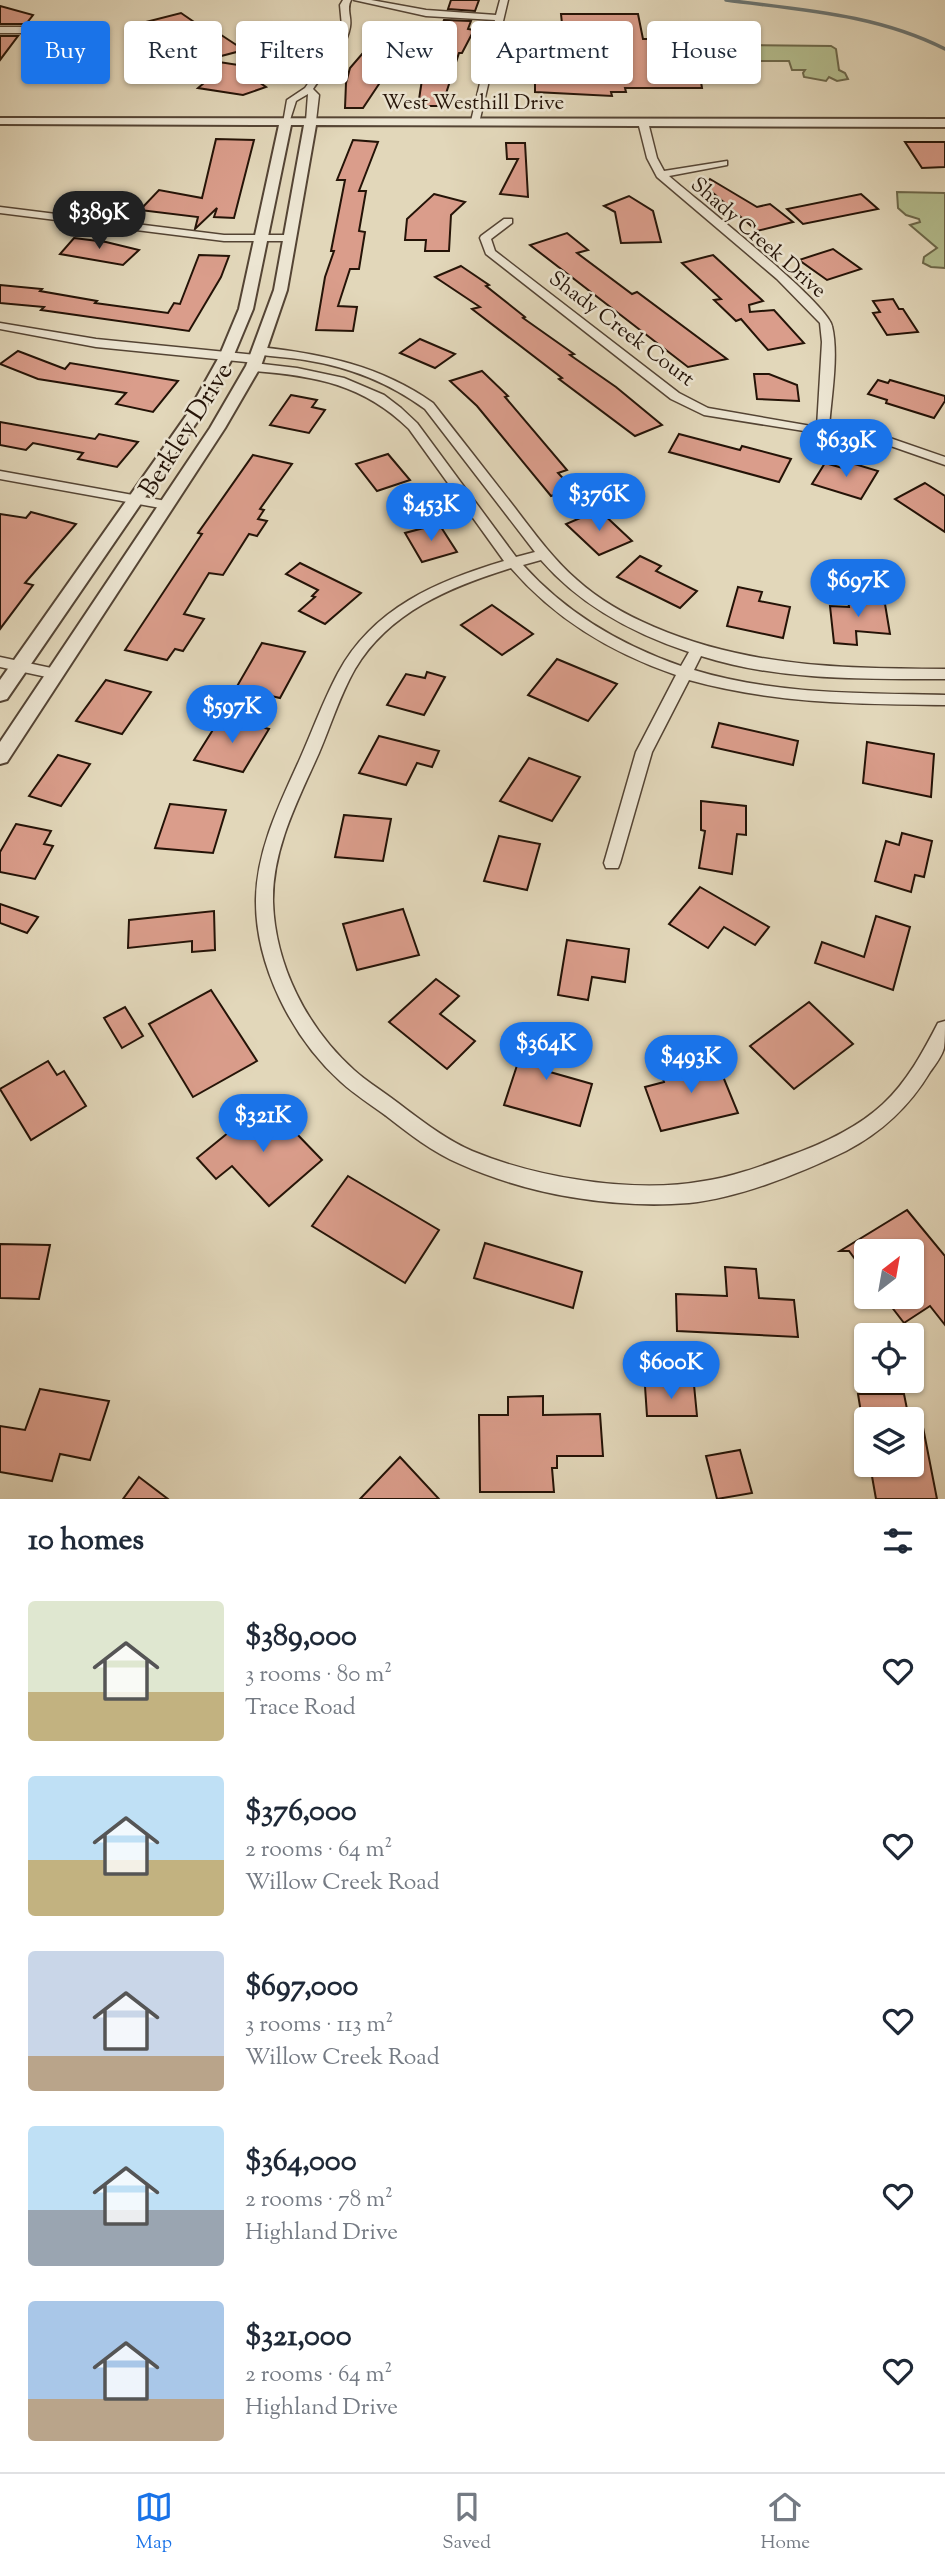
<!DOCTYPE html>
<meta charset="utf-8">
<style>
:root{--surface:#fff;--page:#f6f6f7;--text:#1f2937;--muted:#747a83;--line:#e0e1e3;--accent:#1a73e8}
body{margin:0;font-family:"Sorts Mill Goudy",serif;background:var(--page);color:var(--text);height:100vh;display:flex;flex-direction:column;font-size:26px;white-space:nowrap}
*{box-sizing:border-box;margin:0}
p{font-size:23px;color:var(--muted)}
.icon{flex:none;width:38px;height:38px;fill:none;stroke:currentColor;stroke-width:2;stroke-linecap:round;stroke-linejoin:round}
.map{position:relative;height:1499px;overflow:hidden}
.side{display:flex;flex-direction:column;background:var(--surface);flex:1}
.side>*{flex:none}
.top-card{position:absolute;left:21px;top:21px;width:903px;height:63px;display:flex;gap:14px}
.needle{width:46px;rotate:31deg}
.fabs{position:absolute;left:854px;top:1239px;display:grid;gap:14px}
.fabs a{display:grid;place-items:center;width:70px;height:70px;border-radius:7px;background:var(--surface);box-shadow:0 2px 5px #0004;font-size:35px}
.price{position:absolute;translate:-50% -60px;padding:0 16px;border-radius:24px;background:var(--accent);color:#fff;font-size:23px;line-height:46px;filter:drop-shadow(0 2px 4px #0008)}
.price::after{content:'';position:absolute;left:50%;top:42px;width:21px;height:16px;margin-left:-10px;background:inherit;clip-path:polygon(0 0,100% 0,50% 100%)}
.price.on{background:#222;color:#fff}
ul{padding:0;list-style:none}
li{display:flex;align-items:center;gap:21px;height:175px;padding:0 28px}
li span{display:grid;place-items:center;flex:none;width:196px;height:140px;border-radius:7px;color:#555}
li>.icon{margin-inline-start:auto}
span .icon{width:84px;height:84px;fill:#fffc;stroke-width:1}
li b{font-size:30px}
h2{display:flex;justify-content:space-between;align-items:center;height:84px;padding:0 28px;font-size:30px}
.pill{padding:0 24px;border-radius:7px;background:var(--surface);box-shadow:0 2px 5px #0004;font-size:24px;line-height:63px}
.pill.on{background:var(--accent);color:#fff}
.menu{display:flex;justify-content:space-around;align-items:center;height:98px;border-top:2px solid var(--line);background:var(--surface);font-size:19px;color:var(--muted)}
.menu a{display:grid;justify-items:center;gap:4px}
.menu .on{color:var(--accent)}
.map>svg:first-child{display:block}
</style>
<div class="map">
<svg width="945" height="1499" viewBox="0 0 945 1499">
<rect width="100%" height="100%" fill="#e2d7ba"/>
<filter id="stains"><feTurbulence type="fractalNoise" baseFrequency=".00286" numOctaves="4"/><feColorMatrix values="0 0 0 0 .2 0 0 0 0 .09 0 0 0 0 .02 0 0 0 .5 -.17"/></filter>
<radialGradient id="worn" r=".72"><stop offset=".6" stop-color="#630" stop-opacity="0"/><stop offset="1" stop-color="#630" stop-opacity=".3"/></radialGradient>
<!-- green -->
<g fill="#b4be8f" stroke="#6c684b" stroke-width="2">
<polygon points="752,45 831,46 836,49 839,70 845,73 848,79 837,81 829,77 826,81 804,77 803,73 805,70 792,70 789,61 748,61 744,48"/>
<polygon points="897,192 945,193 945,268 931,267 923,263 924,257 937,248 910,225 920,222 919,219 906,215 898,208"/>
</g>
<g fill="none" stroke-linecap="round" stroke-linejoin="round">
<!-- stream -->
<path stroke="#6a7573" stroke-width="3.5" d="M726,0C801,10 876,14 945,49"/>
</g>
<!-- building -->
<g fill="#da9d8b" stroke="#241307" stroke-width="2">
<polygon points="451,0 479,0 475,11 448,9"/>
<polygon points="0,6 33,15 26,24 0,24"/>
<polygon points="181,13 200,26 206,25 244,50 206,60 271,70 259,82 266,87 243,95 198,88 204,83 196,77 201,72 138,24"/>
<polygon points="561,14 638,14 643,39 699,39 710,82 701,82 702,88 625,88 626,92 611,92 612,96 535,92 535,73 567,72"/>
<polygon points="444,20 471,21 468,29 474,30 462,53 459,53 442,106 418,106 423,73"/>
<polygon points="387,25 422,29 397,57 363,108 345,108 346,83 350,68"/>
<polygon points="0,36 18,36 0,60"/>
<polygon points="216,139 254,140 234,218 214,217 217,208 195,229 198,217 140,210 159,190 202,198"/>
<polygon points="353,140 378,142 359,191 366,191 359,231 365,232 359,269 350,269 338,306 357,307 353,331 316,330 325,277 334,251 331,251 345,180 337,180"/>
<polygon points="905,142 945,142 945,167 922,168"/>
<polygon points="506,143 525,143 528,197 500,194 518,159 507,159"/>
<polygon points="710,179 757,207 770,204 793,222 757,231 705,186"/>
<polygon points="434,194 465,202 451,215 449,251 425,251 426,240 405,240 407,219"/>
<polygon points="861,194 878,209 803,224 787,209"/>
<polygon points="629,196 653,211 661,242 621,243 615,212 604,206"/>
<polygon points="567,233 588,250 577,253 632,294 637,292 727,359 688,367 530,245"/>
<polygon points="74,238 106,242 139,250 123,265 60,254"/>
<polygon points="833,249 861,269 827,280 799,260"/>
<polygon points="199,255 229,256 221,277 189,331 41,310 44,307 0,303 0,285 42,289 40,291 97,301 95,303 168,313 174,303 180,304"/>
<polygon points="713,255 763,301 749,305 750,312 774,310 804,343 768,350 741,319 736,321 714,300 721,299 682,263"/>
<polygon points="461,266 489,285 486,286 525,317 523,318 574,354 570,355 616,387 662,425 635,436 559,379 562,378 472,309 480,307 435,277"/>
<polygon points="893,299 899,309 903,309 918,332 887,335 873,313 880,312 873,301"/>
<polygon points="420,339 455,354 435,368 400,353"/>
<polygon points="18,351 65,369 70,363 178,381 153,412 116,404 126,393 38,379 0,364"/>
<polygon points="482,371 508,396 505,397 567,470 558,473 573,489 551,496 477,406 450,381"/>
<polygon points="754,374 769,374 797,385 799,401 757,399"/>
<polygon points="878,380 888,383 890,380 945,396 945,401 934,418 886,403 887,400 868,394"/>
<polygon points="291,395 317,400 312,407 325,410 309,433 270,425"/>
<polygon points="0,422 95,439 99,434 138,442 117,467 78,459 83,453 33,443 26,450 0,445"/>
<polygon points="679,434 740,450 742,446 791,459 779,482 669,452"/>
<polygon points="388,454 410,480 377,491 356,464"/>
<polygon points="253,455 292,464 260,509 264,510 258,519 267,521 257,536 249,534 223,575 209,573 184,614 204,619 183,651 175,649 167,660 125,650 202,534 198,533"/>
<polygon points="848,462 878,471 861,499 812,484 825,463 843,468"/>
<polygon points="925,483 945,496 945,532 895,499"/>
<polygon points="599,510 632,541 599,555 566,524"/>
<polygon points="31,512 76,524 25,583 33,585 0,629 0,514 26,518"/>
<polygon points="439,524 457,552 422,562 405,533"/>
<polygon points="640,556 661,566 656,571 697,591 680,608 617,577"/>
<polygon points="300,563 361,593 325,624 299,611 315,597 312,596 318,590 286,574"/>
<polygon points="738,587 762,592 759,601 790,607 783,638 727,626"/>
<polygon points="847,593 866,595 867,603 885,604 890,634 856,631 857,645 834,643 830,606 849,607"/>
<polygon points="492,605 533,634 502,655 461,625"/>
<polygon points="262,643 305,652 280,698 236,688"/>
<polygon points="557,659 617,684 588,721 528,695"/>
<polygon points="427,672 445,677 424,715 387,705 406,674 425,678"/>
<polygon points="106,680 151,692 122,734 76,721"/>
<polygon points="221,717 269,729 243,772 194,760"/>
<polygon points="719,723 798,741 793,765 712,747"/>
<polygon points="379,736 439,751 432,767 417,763 406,785 359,773"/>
<polygon points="867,742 934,754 931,797 863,783"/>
<polygon points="58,755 90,764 61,806 29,796"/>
<polygon points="529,758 580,777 552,821 500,801"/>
<polygon points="701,801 746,806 746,835 737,834 732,874 699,868 705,831 701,830"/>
<polygon points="170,804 226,810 213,853 155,848"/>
<polygon points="344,815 391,819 383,861 335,857"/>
<polygon points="16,824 51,831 44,844 53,846 35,879 0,872 0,852"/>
<polygon points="902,833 932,841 924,877 915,875 911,892 875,881 886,841 899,845"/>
<polygon points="499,836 540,844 527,890 484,881"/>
<polygon points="700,887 769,927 755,945 724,927 708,948 669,924"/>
<polygon points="0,904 38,917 27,933 0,923"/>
<polygon points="403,909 419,955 357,970 343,924"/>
<polygon points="214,911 215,950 192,952 192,941 128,948 129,920"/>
<polygon points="876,916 910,927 893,990 815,963 822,942 864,957"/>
<polygon points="567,940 629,949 625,982 592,977 588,1000 558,995"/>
<polygon points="436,979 459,996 440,1014 475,1041 447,1069 389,1022"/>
<polygon points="211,990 257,1061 193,1097 149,1024"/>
<polygon points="809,1002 853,1044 794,1089 750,1046"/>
<polygon points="125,1007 143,1036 122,1048 104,1018"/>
<polygon points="530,1026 562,1035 550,1072 592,1084 580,1126 504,1105"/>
<polygon points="715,1057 738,1113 661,1131 645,1087 664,1082 660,1069"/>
<polygon points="48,1061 57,1075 64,1071 86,1106 31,1140 0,1089"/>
<polygon points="266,1102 322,1160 269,1206 232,1166 216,1179 197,1158"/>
<polygon points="348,1176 439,1230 405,1283 312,1226"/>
<polygon points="907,1210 945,1256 945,1325 930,1306 904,1323 884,1297 912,1297 912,1251 866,1251 866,1274 849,1251 840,1251"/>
<polygon points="485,1243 582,1272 573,1308 474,1278"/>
<polygon points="0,1244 50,1245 39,1299 0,1298"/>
<polygon points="725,1267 756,1269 759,1298 794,1300 798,1337 677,1331 676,1294 727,1296"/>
<polygon points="694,1385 697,1416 647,1416 645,1386"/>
<polygon points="40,1389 109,1401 90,1460 60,1454 52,1481 0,1472 0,1426 25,1430"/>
<polygon points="858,1394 904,1394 909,1419 862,1419"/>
<polygon points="543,1396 543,1415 600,1414 603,1456 557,1456 557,1468 552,1468 554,1492 480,1492 479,1415 508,1415 508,1397"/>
<polygon points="912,1412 920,1412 937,1499 876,1499 870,1465 912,1465"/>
<polygon points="740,1450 752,1493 717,1499 706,1456"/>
<polygon points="400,1457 439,1499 360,1499"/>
<polygon points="139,1477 168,1499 123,1499"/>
</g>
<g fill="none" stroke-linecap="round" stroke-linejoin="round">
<defs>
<g id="minor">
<path d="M343,0H351C346,9 352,17 350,27C346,50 325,71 313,89L319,95L316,121L311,124L306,121L308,94L296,101L289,123H283L287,100L305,88L334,46L342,26L340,5Z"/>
<polygon points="354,0 371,0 426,10 496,15 500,0 508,0 479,123 471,121 495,20 426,16"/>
<polygon points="0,27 27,27 31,30 27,33 0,33"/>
<path d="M643,119L648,122L657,158L664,171L727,161V165L669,176C695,199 827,302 832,326C839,355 831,398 829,428L887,437L945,457V465L885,444L704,415L671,399L486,254L480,238L481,236L504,219H512V223L491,239L495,251L679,393L708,408L817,427L822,342L820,323L777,279L657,177L647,158L638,122Z"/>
<polygon points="0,207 224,235 290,235 295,238 290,241 224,241 0,213"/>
<polygon points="0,323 96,339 257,355 263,359 257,363 96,347 0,329"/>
<path d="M260,347C323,354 381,366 433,403C460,438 488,473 515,508C534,533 553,559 577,580C599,600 626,615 654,627C747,667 845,669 945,669V679C864,679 779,681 701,656L694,670C777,695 860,693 945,695V705C856,704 776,704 689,680L652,752L620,863L618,868H606L604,863L636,752L676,675C612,653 556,620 511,568C450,587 389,612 355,669C340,695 331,725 319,753C298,800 272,849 273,902C275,965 307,1028 354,1070C365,1080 378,1088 390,1097C416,1116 442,1138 472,1151C537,1178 634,1194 704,1181C732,1177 759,1167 786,1157C820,1145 856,1129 883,1104C907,1082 923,1052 938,1023L945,1021C945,1029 945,1040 944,1048C942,1056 935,1065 930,1072C909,1107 882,1132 846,1151C801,1173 739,1198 689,1203C613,1209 529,1195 460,1164C432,1152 408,1133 385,1115C370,1104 354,1094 341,1082C292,1038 255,965 256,899C257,850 279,805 299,761C312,732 323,701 338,673C373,608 437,581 504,561L409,429C363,384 315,376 253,371L247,367L253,363L297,368L344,378L384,395L401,408L417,423L516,557L535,552L425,409C388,382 349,367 305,360C288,357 272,357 256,354V348ZM541,560C580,605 632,633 689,652L681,666C621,645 566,613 523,565Z"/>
<polygon points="0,471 166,501 173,505 166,509 0,479"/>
<polygon points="0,657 56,669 64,674 56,679 0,667"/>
</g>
<polygon id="tertiary" points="0,118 945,119 945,127 316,125 287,290 261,366 225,428 7,762 0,764 0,742 210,428 246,366 274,290 304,125 291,125 253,309 233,357 201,416 7,699 0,701 0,680 186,416 219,357 239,309 279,125 0,124"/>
</defs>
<!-- minor casing -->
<use href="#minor" stroke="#544434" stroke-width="3"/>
<!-- tertiary casing -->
<use href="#tertiary" stroke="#544434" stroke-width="4"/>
<!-- minor -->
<use href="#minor" fill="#ece5d2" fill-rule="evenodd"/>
<!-- tertiary -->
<use href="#tertiary" fill="#ece5d2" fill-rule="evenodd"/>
</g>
<g text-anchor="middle" stroke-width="5" stroke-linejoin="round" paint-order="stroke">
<!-- far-street labels -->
<g font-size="21" fill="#241307" stroke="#ece5d2">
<text x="473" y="109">West Westhill Drive</text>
<text transform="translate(759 237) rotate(41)" y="7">Shady Creek Drive</text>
<text transform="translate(622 328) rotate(37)" y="7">Shady Creek Court</text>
</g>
<!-- street labels -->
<g font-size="26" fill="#241307" stroke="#ece5d2">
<text transform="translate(185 429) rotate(-58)" y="9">Berkley Drive</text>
</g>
</g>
<rect width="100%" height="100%" filter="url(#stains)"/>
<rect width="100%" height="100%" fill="url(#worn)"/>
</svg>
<div class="fabs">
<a><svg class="needle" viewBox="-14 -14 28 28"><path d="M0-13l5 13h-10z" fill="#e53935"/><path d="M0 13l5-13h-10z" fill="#747a83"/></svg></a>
<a><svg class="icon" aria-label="locate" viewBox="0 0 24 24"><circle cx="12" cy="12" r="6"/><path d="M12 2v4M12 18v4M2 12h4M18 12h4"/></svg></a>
<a><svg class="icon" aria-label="layers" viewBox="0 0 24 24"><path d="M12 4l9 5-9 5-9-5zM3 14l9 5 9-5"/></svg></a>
</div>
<b class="price on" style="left:99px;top:251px">$389K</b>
<b class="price" style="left:846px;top:479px">$639K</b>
<b class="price" style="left:599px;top:533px">$376K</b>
<b class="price" style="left:431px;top:543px">$453K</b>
<b class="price" style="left:858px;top:619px">$697K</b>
<b class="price" style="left:232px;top:745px">$597K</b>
<b class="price" style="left:546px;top:1082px">$364K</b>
<b class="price" style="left:691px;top:1095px">$493K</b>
<b class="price" style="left:263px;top:1154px">$321K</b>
<b class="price" style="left:671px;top:1401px">$600K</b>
<div class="top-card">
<a class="pill on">Buy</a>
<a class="pill">Rent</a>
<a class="pill">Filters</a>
<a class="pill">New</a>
<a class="pill">Apartment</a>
<a class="pill">House</a>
</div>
</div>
<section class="side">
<h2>10 homes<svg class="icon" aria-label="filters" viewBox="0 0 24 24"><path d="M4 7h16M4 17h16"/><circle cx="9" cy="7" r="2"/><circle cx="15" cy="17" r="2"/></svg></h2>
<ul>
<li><span style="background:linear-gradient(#dfe7d0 65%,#c2b280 0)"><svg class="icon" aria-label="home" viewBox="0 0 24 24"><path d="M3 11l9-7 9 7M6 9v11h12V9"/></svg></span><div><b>$389,000</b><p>3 rooms · 80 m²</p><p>Trace Road</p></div><svg class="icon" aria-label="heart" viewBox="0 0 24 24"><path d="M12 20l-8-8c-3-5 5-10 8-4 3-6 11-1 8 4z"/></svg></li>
<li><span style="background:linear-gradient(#bfe0f5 60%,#c2b280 0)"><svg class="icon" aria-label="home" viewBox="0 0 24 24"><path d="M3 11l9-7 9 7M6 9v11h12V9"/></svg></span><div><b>$376,000</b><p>2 rooms · 64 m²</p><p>Willow Creek Road</p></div><svg class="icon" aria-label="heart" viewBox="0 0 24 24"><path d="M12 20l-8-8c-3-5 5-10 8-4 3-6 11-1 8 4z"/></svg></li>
<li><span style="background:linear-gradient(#c9d6e8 75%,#b9a48a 0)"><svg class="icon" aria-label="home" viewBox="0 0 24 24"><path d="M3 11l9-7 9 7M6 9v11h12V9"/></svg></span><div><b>$697,000</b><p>3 rooms · 113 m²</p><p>Willow Creek Road</p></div><svg class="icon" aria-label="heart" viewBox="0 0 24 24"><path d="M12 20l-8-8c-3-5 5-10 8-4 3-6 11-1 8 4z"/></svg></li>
<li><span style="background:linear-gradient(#bfe0f5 60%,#9aa5b1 0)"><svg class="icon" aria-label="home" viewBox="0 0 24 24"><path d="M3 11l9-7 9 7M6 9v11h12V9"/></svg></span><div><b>$364,000</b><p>2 rooms · 78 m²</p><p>Highland Drive</p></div><svg class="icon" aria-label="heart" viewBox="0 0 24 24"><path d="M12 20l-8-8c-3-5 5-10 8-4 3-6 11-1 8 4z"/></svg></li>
<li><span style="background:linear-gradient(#a9c7e8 70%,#b9a48a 0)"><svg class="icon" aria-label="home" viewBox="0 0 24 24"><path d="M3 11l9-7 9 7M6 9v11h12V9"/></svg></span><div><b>$321,000</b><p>2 rooms · 64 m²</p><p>Highland Drive</p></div><svg class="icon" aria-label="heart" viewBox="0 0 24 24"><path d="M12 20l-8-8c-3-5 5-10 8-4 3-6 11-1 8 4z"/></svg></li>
</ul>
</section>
<nav class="menu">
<a class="on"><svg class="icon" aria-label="map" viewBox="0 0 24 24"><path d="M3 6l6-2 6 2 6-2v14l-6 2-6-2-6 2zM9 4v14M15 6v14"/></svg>Map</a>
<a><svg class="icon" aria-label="saved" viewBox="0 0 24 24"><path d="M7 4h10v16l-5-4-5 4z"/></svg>Saved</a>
<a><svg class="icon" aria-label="home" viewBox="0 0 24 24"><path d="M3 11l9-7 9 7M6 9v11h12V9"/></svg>Home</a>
</nav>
